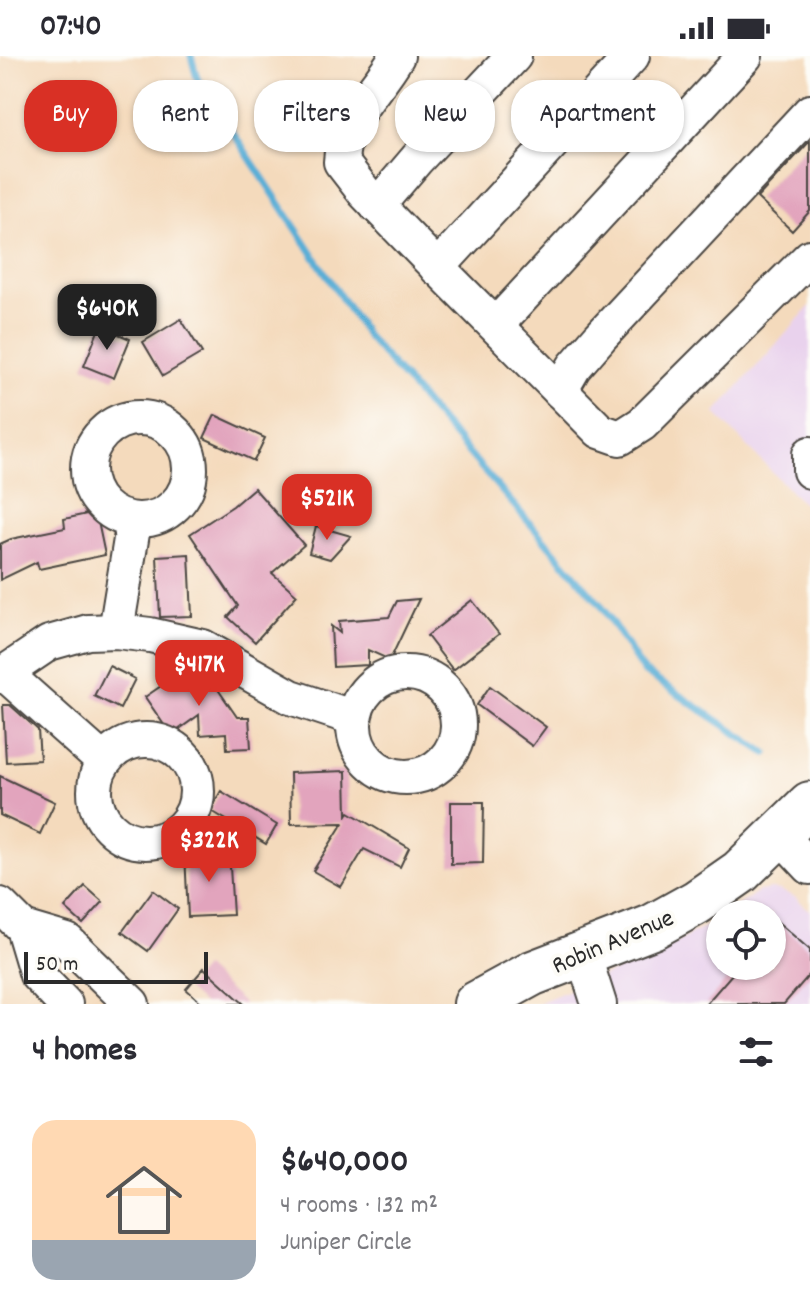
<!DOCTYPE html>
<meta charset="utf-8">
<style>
:root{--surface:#fff;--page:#f2f2f3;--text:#2b2b33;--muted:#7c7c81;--accent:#d93025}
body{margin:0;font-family:Dekko,sans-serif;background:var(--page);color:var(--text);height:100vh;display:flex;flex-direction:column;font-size:30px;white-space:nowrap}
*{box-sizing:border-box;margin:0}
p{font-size:26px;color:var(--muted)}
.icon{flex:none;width:44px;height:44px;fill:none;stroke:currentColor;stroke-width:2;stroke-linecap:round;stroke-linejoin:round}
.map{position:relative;height:948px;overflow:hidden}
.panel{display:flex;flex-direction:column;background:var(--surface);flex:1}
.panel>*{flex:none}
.top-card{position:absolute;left:24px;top:24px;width:762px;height:72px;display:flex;gap:16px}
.fabs{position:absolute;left:706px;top:844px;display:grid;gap:16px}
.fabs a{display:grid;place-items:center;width:80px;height:80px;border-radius:50%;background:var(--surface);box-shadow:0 2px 6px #0004;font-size:40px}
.scale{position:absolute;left:24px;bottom:20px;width:184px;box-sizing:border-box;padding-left:8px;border:4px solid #2b2b2b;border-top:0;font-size:22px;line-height:28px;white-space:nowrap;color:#2b2b2b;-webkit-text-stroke:6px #fdfcf7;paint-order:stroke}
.price{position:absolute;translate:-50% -68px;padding:0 18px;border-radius:16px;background:var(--accent);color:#fff;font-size:26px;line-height:52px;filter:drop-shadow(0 2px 4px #0008)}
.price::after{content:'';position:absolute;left:50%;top:48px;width:24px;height:18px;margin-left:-12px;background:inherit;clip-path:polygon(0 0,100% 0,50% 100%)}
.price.on{background:#222;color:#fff}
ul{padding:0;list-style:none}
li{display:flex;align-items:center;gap:24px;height:200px;padding:0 32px}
li span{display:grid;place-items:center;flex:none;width:224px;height:160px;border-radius:24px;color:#555}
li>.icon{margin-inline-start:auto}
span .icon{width:96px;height:96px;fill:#fffc;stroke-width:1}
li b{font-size:34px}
h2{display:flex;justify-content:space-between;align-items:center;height:96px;padding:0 32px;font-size:34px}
.tag{padding:0 28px;border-radius:32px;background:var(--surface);box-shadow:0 2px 6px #0004;font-size:28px;line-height:72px}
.tag.on{background:var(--accent);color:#fff}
.status{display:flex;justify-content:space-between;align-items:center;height:56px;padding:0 40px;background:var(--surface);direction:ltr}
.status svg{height:22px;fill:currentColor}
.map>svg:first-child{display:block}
</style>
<div class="status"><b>07:40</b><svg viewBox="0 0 49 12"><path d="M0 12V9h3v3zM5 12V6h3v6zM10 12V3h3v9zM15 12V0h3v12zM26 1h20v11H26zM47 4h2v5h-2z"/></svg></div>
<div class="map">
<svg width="810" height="948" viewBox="0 0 810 948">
<rect width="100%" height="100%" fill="#fdfcf7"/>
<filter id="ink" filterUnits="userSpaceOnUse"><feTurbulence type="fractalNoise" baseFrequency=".0125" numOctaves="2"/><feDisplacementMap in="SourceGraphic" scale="16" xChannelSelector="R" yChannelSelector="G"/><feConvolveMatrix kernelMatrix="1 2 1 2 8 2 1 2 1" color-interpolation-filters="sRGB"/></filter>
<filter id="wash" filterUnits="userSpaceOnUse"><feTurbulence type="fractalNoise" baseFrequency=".006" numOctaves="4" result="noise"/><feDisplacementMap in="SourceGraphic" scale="32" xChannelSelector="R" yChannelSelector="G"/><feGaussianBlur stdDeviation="1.8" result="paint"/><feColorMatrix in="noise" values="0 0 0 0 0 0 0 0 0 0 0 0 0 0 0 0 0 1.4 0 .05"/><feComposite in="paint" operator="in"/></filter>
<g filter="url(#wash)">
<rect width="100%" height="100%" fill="#f4dabc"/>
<!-- built -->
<g fill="#e9d2ed">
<polygon points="810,250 810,455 715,357"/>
<polygon points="771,833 780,834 795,841 810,855 810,948 535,948 654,899 720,862 720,910 772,910 772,858 725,858 759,835"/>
</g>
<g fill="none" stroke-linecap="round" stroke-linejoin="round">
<!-- stream -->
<polyline stroke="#5aaed6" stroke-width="7" points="191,0 197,22 366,279 600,548 643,615 766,697"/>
</g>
<g id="blocks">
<!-- building -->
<g fill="#e2a4bd">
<polygon points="311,52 333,59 323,91 301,84"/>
<polygon points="810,85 810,155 792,175 757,142"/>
<polygon points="181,263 202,297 163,320 143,286"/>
<polygon points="100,270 130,283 114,322 84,310"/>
<polygon points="215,359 265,382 254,405 204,382"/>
<polygon points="254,432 304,489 272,517 297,539 255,586 228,561 238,550 190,478 233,450"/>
<polygon points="96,456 105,499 39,513 37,506 0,524 0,488 11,483 65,472 64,463"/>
<polygon points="316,470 351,480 330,503 309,497"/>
<polygon points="189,498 192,560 160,561 157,500"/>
<polygon points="419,543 390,604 368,594 368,609 333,611 331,570 340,577 339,565 389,561 397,545"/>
<polygon points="472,544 499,578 453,614 427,580"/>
<polygon points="192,609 206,616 237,661 249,661 251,692 227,693 226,677 200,679 199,659 171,679 145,641"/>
<polygon points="109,610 135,623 120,653 94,640"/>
<polygon points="490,630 546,671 532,690 477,649"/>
<polygon points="3,649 10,649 38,674 40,704 6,706"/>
<polygon points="346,715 347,759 349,756 409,792 400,811 364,793 341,831 313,815 343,767 291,768 290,717"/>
<polygon points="0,720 55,746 40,778 0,759"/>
<polygon points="221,735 277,769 266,788 210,754"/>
<polygon points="451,746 484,746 483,807 451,808"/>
<polygon points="229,795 233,859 188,861 185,797"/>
<polygon points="85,830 103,846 83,868 65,852"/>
<polygon points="153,834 178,853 148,895 122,876"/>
<polygon points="772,861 810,894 810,918 784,948 706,948 739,910 772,910"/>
<polygon points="204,912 244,948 203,948 186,933"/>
</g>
</g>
</g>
<g filter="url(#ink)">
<use href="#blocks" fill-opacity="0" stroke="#494541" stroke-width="2"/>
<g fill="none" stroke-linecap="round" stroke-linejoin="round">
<defs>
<g id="minor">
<path d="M397,0C375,38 343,60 341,106L365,137L428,202L600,375L620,382L642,368L810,201"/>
<polyline points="377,150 417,103 514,0"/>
<polyline points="437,212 632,0"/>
<polyline points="496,269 745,0"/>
<polyline points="560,335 574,311 600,281 810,56"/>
<circle cx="139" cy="413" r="51"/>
<polyline points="810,398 810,415"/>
<polyline points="116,575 134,465"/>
<polyline points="4,617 103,705"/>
<circle cx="406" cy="669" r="52"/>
<polyline points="0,620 49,587 88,576 116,575 150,579 203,591 291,641 354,662"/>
<circle cx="146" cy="735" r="51"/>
<polyline points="781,780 810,811"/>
<polyline points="0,849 23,872 37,919 65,948"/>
<polyline points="23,872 67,885 132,948"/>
<polyline points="583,898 599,948"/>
</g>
<polyline id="major" points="476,948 533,917 652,871 697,846 740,816 810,748"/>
</defs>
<!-- minor casing -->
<use href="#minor" stroke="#494541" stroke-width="38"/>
<!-- major casing -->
<use href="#major" stroke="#494541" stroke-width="48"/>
<!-- minor -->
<use href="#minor" stroke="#fff" stroke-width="34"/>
<!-- major -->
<use href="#major" stroke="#fff" stroke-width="44"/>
</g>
</g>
<g text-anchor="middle" stroke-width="8" stroke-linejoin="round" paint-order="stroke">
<!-- street labels -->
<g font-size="26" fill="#2b2b2b" stroke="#fdfcf7">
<text transform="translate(612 884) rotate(-23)" y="9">Robin Avenue</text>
</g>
</g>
</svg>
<div class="fabs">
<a><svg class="icon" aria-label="locate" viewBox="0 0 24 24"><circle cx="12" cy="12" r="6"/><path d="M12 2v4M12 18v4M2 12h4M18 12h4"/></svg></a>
</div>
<div class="scale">50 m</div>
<b class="price on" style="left:107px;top:296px">$640K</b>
<b class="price" style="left:327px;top:486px">$521K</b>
<b class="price" style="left:199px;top:652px">$417K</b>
<b class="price" style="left:209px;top:828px">$322K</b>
<div class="top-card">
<a class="tag on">Buy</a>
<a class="tag">Rent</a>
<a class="tag">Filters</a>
<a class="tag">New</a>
<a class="tag">Apartment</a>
</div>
</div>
<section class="panel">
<h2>4 homes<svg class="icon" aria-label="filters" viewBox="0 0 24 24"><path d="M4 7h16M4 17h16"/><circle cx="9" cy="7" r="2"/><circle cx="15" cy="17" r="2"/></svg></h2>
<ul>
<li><span style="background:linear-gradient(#ffd9b3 75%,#9aa5b1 0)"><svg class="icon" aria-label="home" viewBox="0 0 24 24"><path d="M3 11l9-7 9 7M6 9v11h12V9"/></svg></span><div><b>$640,000</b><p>4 rooms · 132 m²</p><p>Juniper Circle</p></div></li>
</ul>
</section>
